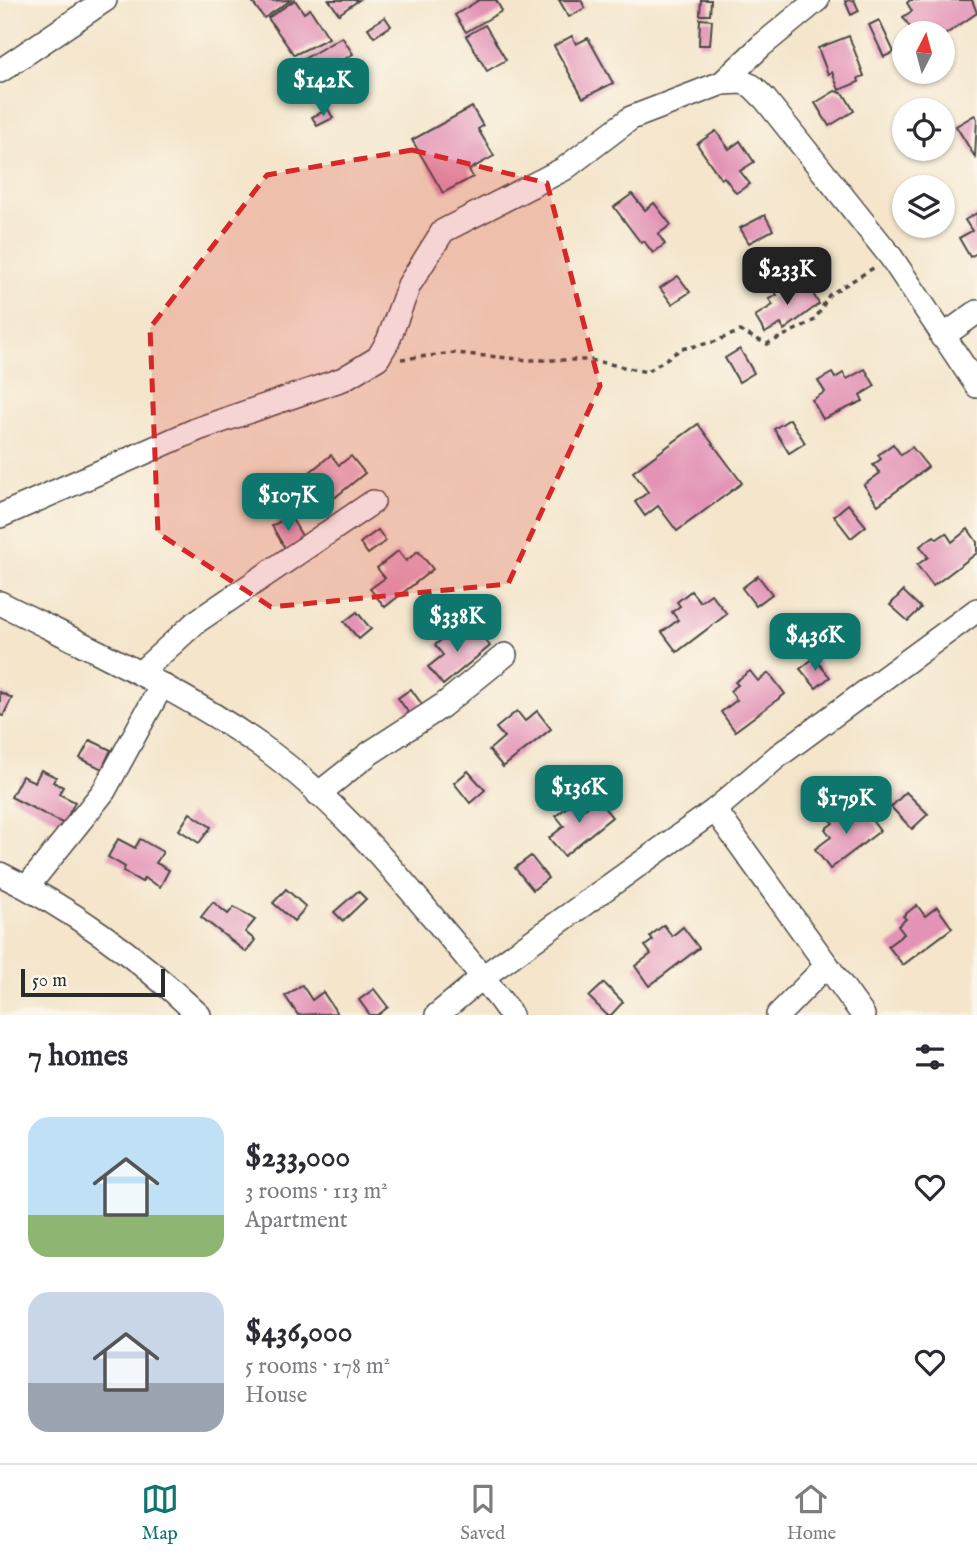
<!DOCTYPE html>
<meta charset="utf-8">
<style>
:root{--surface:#fff;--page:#f2f2f3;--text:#2b2b33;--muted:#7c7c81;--line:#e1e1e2;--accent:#0f766e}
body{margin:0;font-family:"IM FELL English",serif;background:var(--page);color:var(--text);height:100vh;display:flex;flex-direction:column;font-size:26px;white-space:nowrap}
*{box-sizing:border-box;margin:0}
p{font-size:23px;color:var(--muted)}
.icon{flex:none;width:38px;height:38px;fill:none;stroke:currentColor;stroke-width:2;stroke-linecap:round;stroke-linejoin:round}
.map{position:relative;height:1015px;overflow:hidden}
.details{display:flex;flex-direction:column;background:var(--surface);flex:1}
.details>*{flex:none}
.needle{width:46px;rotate:6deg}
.buttons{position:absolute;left:892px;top:21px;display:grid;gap:14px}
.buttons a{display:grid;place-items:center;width:63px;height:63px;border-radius:50%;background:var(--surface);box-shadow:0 2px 5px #0004;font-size:35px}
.scale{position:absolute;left:21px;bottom:18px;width:144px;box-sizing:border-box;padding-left:7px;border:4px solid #2b2b2b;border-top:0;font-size:19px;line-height:24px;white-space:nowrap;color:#2b2b2b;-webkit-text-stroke:5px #fbf7ec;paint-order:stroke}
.price{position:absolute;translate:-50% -60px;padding:0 16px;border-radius:14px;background:var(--accent);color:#fff;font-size:23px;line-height:46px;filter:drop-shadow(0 2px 4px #0008)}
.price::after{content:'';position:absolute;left:50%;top:42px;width:21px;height:16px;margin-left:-10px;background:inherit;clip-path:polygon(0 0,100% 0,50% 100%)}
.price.active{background:#222;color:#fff}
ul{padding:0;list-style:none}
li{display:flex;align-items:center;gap:21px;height:175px;padding:0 28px}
li span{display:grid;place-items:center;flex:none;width:196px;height:140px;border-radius:21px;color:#555}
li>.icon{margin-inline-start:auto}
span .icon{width:84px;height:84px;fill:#fffc;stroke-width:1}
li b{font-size:30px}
h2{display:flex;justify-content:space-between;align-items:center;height:84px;padding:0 28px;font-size:30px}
.tab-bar{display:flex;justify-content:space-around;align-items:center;height:98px;border-top:2px solid var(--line);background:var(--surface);font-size:19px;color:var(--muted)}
.tab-bar a{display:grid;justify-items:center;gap:4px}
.tab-bar .active{color:var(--accent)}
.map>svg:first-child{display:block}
</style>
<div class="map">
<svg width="977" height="1015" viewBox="0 0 977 1015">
<rect width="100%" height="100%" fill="#fbf7ec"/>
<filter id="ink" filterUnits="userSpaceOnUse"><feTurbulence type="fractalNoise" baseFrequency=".0143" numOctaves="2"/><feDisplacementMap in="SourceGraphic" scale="14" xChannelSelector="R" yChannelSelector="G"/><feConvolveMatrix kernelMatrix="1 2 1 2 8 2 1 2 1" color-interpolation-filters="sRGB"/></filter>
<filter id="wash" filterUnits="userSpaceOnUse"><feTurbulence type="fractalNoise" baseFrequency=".00686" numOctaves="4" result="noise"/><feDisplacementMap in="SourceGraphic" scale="28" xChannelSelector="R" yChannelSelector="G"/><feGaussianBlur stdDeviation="1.57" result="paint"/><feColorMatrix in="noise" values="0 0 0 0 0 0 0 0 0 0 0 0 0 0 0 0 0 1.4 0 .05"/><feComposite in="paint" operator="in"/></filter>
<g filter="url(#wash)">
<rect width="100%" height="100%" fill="#f4e5cb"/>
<g id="blocks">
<!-- building -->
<g fill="#e393b6">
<polygon points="257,0 267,1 291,0 264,18 253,3"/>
<polygon points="295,0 304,13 310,9 329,38 294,55 268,18"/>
<polygon points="329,0 359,0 339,14"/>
<polygon points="479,0 496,0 502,11 466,32 455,15"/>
<polygon points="559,0 581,0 585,8 569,17"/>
<polygon points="701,0 711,0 710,15 700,15"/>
<polygon points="854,0 859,11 851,15 845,1"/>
<polygon points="910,0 972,0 977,13 943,36 914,33 903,17 912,11 907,3"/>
<polygon points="385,17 391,26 374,37 368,28"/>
<polygon points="700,19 712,20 710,45 699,45"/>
<polygon points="879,20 894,52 884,57 869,25"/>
<polygon points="485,25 506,60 487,71 466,36"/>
<polygon points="572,36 576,44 588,38 613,83 583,98 554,46"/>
<polygon points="849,36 864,76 858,78 859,82 839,90 832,72 828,74 818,48"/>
<polygon points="342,37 353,54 308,81 297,63"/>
<polygon points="835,91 844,94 854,111 829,126 815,103"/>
<polygon points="472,107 483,126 478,129 494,156 469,170 473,177 443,193 412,140"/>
<polygon points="328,109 333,118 317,126 312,117"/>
<polygon points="975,115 977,119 975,157 956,126"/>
<polygon points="716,131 729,149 740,141 754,162 740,171 750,184 736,193 724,177 721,179 697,144"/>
<polygon points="632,194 645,210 654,203 671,225 658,234 665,244 653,253 644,241 641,243 614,207"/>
<polygon points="977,213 977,253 970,257 959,238 972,231 965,220"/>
<polygon points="765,215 773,230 749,243 740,228"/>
<polygon points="678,276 690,292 672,304 660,288"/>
<polygon points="788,281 795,293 808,285 819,304 784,330 781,324 765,333 755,316 773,305 769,299 777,295 774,290"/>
<polygon points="740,349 754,373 739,382 725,358"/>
<polygon points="865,369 875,386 860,395 863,401 823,419 812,400 825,392 818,381 832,373 835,378 843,373 847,379"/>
<polygon points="790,419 805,443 789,453 774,429"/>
<polygon points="698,424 742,483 677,531 658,506 645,516 635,502 648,492 633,472"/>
<polygon points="893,444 901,455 912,447 928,467 878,505 864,485 880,473 873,465 881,459 878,455"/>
<polygon points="331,455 339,465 351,456 365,473 317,512 303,494 318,482 310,472"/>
<polygon points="848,504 866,526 851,538 834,516"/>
<polygon points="290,516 304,539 286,550 272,526"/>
<polygon points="968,529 977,542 977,553 933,586 917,565 928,557 920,546 934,536 937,539 946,533 952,542"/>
<polygon points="378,530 386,541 368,554 360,543"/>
<polygon points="398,551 406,561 418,551 433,569 385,607 370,589 385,578 377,568"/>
<polygon points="758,576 772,594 756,606 742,588"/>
<polygon points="691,591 700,602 711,594 727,614 677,652 662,632 678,620 672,612 680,606 677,602"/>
<polygon points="903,591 921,608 908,621 890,605"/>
<polygon points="357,612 371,629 359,639 344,622"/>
<polygon points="456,628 464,638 476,628 490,646 443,685 428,667 443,655 435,645"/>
<polygon points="814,658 830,677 816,688 800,669"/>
<polygon points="750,671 758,681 769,673 785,694 735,731 721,712 737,700 730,691 738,685 735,682"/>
<polygon points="411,689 426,710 413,719 398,698"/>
<polygon points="0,692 12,698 3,716 0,715"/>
<polygon points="517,711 525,721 537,711 551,729 503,767 489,750 504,737 496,728"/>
<polygon points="90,740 111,750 102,769 80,758"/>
<polygon points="41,770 56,777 53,782 63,787 59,794 75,802 64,824 11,797 22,776 35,782"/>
<polygon points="468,771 485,790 470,803 454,783"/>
<polygon points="906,792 928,814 912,829 891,807"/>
<polygon points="577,799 585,809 597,799 612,817 564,856 549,838 564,826 556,816"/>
<polygon points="844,808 852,819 864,810 880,831 830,869 815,849 831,837 825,829 833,823 830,819"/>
<polygon points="190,813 211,827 199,843 179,830"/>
<polygon points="118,839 135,848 140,839 163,852 156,863 169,870 160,887 144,878 142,882 123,871 125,867 108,857"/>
<polygon points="531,856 548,878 533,890 515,868"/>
<polygon points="286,889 306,907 294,921 273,903"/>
<polygon points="358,891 366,899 343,921 334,912"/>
<polygon points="213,902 228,914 234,907 255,920 245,932 255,940 246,952 201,917"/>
<polygon points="917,905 925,916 937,907 952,928 903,965 888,946 904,934 898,926 906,919 903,916"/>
<polygon points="664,925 672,936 683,927 699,948 649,986 635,966 651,954 645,946 653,940 650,936"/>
<polygon points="604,983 623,1002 611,1015 607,1015 589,997"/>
<polygon points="302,985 312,1000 323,992 337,1013 298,1015 285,996"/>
<polygon points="374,989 388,1007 378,1015 370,1015 359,1000"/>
</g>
</g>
</g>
<g filter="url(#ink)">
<use href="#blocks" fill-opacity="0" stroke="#494743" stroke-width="2"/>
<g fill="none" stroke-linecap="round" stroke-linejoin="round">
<defs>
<g id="minor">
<polyline points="0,71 105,0"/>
<polyline points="722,83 761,46 817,0"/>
<polyline points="942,337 977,312"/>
<polyline points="0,516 198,429 343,379 378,358 388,341 409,285 443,231 564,169 631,118 722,83 742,82 752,86 765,99 891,257 977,386"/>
<path d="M0,603C89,648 182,690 264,748C328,794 382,856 432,916C459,949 487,980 511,1015"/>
<polyline points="140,673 196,622 373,502"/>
<polyline points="318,794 370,753 442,706 505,655"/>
<polyline points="715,810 863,1015"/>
<path d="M0,874C72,909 141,960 199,1015"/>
<polyline points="27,887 104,791 162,685"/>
<polyline points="437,1015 484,976 715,810 778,756 977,610"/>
<polyline points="778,1015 827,965"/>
</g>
</defs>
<!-- minor casing -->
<use href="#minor" stroke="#494743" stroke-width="26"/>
<!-- path -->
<polyline stroke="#494743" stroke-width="3.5" stroke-dasharray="5 5" stroke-linecap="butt" points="401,359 455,353 529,360 591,360 647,372 681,349 714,342 740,331 767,344 815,320 829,295 875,267"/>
<!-- minor -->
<use href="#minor" stroke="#fff" stroke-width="23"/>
</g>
</g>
<!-- marked area -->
<path fill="#d62828" fill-opacity="0.2" stroke="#d62828" stroke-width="5" stroke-dasharray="14 9" stroke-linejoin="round" d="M412,150L547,183L600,386L508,584L271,607L158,533L150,328L267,175Z"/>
</svg>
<div class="buttons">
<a><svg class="needle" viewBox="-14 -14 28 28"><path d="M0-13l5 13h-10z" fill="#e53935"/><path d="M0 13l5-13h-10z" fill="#7c7c81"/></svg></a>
<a><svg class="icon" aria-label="locate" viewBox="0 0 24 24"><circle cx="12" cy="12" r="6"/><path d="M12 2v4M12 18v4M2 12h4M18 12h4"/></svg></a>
<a><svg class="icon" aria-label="layers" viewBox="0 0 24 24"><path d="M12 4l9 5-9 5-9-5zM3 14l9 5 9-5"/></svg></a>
</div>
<div class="scale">50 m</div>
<b class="price" style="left:323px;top:118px">$142K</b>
<b class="price active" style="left:787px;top:307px">$233K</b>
<b class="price" style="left:288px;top:533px">$107K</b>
<b class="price" style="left:457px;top:654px">$338K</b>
<b class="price" style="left:815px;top:673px">$436K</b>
<b class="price" style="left:579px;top:825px">$136K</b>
<b class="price" style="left:846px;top:836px">$179K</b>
</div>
<section class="details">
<h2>7 homes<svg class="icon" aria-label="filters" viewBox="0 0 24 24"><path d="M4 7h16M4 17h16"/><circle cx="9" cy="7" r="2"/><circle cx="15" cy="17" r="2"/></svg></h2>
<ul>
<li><span style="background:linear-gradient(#bfe0f5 70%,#8fb573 0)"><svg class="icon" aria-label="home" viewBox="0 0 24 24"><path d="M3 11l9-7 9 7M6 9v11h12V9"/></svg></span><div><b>$233,000</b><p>3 rooms · 113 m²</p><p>Apartment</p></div><svg class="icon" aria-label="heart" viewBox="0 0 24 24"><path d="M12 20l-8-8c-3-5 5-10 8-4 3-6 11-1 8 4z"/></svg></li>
<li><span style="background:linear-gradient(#c9d6e8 65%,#9aa5b1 0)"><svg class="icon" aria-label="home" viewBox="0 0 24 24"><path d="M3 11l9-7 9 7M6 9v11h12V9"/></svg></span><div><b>$436,000</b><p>5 rooms · 178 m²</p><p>House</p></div><svg class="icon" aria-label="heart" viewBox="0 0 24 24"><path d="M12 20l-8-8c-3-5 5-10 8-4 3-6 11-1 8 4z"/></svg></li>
</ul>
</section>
<nav class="tab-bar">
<a class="active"><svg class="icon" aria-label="map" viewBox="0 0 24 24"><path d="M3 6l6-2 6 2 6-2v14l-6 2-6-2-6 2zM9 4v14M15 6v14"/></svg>Map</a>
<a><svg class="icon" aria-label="saved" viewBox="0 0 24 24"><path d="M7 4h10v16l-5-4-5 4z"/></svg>Saved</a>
<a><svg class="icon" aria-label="home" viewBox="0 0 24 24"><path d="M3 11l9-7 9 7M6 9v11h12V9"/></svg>Home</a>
</nav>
